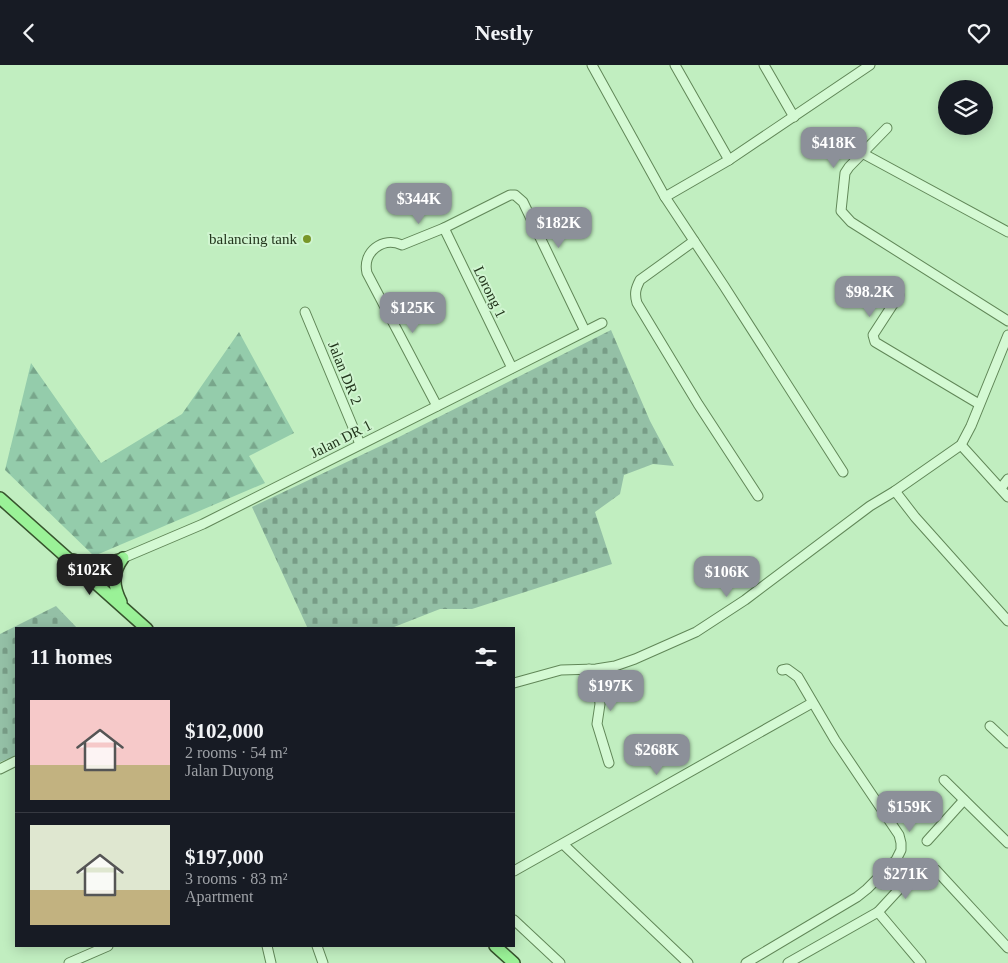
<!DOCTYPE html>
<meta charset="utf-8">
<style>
:root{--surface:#171b24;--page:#242831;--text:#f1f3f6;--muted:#9ea1a6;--line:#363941;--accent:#8c9099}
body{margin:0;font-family:Georgia,serif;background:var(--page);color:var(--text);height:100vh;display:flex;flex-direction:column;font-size:19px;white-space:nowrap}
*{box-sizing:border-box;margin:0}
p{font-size:16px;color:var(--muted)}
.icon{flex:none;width:28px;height:28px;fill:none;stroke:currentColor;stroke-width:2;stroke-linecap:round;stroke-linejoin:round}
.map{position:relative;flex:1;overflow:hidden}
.drawer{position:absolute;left:15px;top:562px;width:500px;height:320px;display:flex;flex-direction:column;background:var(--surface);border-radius:0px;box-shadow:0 2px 12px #0003}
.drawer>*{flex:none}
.buttons{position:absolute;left:938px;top:15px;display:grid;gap:10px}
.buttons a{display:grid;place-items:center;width:55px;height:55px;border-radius:50%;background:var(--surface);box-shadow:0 2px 12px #0003;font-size:25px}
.price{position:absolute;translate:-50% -42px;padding:0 11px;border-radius:10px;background:var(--accent);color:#fff;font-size:16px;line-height:32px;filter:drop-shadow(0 1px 2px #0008)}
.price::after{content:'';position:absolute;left:50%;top:30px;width:15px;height:11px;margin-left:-8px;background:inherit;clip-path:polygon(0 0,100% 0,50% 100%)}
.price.on{background:#222;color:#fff}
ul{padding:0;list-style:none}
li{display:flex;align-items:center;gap:15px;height:125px;padding:0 15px}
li+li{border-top:1px solid var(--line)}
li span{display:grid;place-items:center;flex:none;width:140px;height:100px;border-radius:0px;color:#555}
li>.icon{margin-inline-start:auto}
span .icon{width:60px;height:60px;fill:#fffc;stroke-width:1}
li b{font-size:21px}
h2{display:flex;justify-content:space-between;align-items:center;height:60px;padding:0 15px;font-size:21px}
header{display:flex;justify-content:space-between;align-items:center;height:65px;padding:0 15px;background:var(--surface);font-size:22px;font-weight:700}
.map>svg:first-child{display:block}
</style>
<header><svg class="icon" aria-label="back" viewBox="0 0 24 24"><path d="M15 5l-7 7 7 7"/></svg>Nestly<svg class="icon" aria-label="heart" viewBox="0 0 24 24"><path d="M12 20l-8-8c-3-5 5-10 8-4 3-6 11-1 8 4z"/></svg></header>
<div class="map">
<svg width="1008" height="898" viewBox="0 0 1008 898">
<defs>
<pattern id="forest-firs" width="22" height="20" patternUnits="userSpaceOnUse" patternTransform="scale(1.25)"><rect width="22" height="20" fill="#94ccab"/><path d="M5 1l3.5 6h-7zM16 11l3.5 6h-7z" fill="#78a68b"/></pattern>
<pattern id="cemetery-stones" width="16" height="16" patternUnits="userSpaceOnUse" patternTransform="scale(1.25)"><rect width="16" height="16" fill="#94c0a6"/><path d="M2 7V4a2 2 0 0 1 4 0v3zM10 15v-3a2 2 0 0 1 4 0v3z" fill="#789d87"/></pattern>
</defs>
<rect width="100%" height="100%" fill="#c1eec0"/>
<!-- forest -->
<polygon fill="url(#forest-firs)" points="239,267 294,368 249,391 265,418 94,491 5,405 31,298 101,398 182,349"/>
<!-- cemetery -->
<g fill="url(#cemetery-stones)">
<polygon points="611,265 650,356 674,401 653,399 624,410 620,429 595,447 612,499 472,544 440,544 389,564 308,564 252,442 391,376"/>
<polygon points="56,541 78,564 16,564 16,691 0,697 0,569"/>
</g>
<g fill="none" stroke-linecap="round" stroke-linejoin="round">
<defs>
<g id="minor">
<polyline points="592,0 665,132 724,221 843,407"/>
<polyline points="675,0 729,95"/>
<polyline points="764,0 794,52"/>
<polyline points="887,63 849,102 845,108 841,146 851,157 1008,256"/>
<polyline points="862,88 1008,167"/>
<polyline points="665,132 729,95 870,0"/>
<polyline points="444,163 512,303"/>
<path d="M694,176L640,215C636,223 634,228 637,238L698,339L758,431"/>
<polyline points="899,230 873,270 875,277 979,339"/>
<polyline points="305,247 360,379"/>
<path d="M437,341L367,208C362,187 383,171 402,180L444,163L510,130H515L523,137L585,266"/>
<polyline points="961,380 1008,432"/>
<polyline points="1001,423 1008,414"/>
<polyline points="895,426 915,452 1008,556"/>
<polyline points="94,517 113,500 123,493 203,459 602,258"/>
<polyline points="589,604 599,629 600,639 597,659 609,698"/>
<polyline points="514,618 561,605 596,604 615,601 635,594 696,567 745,535 870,441 895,426 961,380 971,361 1008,270"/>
<polyline points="990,661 1008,678"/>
<polyline points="0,704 16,696"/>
<polyline points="944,715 1008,778"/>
<polyline points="927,776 964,735"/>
<polyline points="563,779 688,898"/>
<polyline points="514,806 812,638"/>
<polyline points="878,847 921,898"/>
<polyline points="514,855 560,898"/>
<polyline points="267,881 271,898"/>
<polyline points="317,881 323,898"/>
<polyline points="69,898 108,881"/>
<polyline points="746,898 857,832 867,824 896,795 901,785 901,778 899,770 835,675 798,612 787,604 782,605"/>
<polyline points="788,898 878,847 902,821 924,803 936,805 1008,883"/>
</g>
<g id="major">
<polyline points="0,433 147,564"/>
<polyline points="73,495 94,501 119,495"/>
<path d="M121,537C113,521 112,508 123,493"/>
<polyline points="495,881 514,898"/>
</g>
</defs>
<!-- minor casing -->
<use href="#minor" stroke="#618758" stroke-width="11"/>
<!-- major casing -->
<use href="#major" stroke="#37542d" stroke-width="14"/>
<!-- minor -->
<use href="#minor" stroke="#d4f9d3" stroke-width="9"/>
<!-- major -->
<use href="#major" stroke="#9af297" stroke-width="11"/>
</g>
<!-- markers -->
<circle fill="#789628" stroke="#d0f5d0" stroke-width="2" cx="307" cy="174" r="5"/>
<g text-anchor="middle" stroke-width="4" stroke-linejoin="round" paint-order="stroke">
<!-- poi labels -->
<g font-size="15" fill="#23361d" stroke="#d0f5d0" text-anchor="end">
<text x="297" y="179">balancing tank</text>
</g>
<!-- street labels -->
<g font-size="15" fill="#23361d" stroke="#d0f5d0">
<text transform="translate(490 227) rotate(64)" y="5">Lorong 1</text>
<text transform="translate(345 308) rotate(68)" y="5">Jalan DR 2</text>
<text transform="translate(341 374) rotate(-27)" y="5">Jalan DR 1</text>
</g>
</g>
</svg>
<div class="buttons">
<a><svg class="icon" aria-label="layers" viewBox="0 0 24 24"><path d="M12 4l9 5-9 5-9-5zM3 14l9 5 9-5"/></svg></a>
</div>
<b class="price" style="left:834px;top:104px">$418K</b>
<b class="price" style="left:419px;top:160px">$344K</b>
<b class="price" style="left:559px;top:184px">$182K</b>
<b class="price" style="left:870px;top:253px">$98.2K</b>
<b class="price" style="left:413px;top:269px">$125K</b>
<b class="price on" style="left:90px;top:531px">$102K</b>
<b class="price" style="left:727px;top:533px">$106K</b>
<b class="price" style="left:611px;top:647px">$197K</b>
<b class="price" style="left:657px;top:711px">$268K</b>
<b class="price" style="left:910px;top:768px">$159K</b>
<b class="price" style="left:906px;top:835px">$271K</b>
<section class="drawer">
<h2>11 homes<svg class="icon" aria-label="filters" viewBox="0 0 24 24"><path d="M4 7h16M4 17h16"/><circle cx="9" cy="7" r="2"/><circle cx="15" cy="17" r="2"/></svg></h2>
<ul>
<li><span style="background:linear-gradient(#f6c9c9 65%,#c2b280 0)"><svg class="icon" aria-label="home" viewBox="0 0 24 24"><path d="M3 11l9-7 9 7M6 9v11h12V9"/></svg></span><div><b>$102,000</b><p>2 rooms · 54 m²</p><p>Jalan Duyong</p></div></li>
<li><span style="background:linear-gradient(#dfe7d0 65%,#c2b280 0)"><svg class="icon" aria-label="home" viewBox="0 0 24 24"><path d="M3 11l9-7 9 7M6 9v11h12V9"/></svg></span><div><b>$197,000</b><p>3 rooms · 83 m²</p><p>Apartment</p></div></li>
</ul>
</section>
</div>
